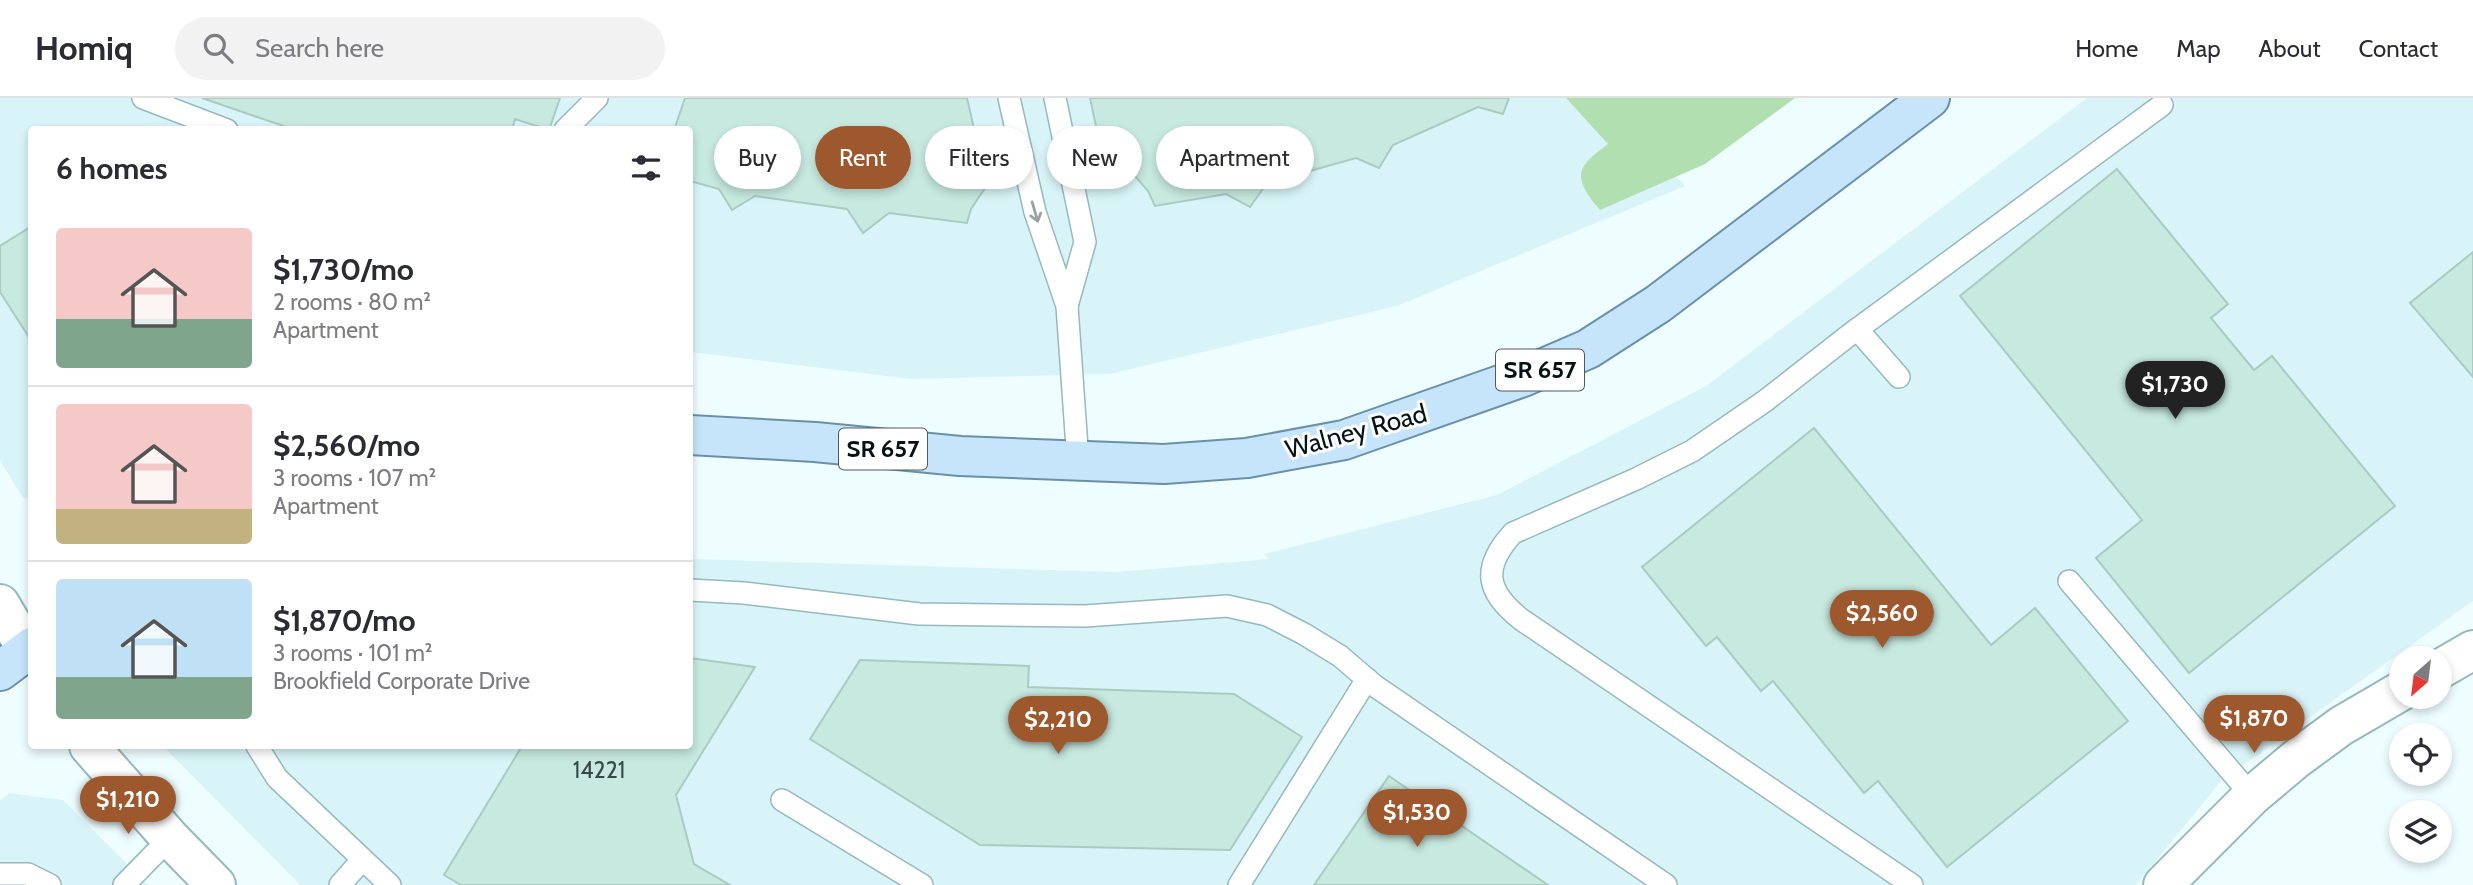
<!DOCTYPE html>
<meta charset="utf-8">
<style>
:root{--surface:#fff;--page:#f2f2f3;--text:#2b2b33;--muted:#7c7c81;--line:#e1e1e2;--accent:#9e582e}
body{margin:0;font-family:Cabin,sans-serif;background:var(--page);color:var(--text);height:100vh;display:flex;flex-direction:column;font-size:26px;white-space:nowrap}
*{box-sizing:border-box;margin:0}
p{font-size:23px;color:var(--muted)}
.icon{flex:none;width:38px;height:38px;fill:none;stroke:currentColor;stroke-width:2;stroke-linecap:round;stroke-linejoin:round}
.map{position:relative;flex:1;overflow:hidden}
.sheet{position:absolute;left:28px;top:28px;width:665px;height:623px;display:flex;flex-direction:column;background:var(--surface);border-radius:7px;box-shadow:0 4px 10px #0003}
.sheet>*{flex:none}
.guide{position:absolute;left:714px;top:28px;width:665px;height:63px;display:flex;gap:14px}
.needle{width:46px;rotate:208deg}
.fabs{position:absolute;left:2389px;top:548px;display:grid;gap:14px}
.fabs a{display:grid;place-items:center;width:63px;height:63px;border-radius:50%;background:var(--surface);box-shadow:0 4px 10px #0003;font-size:35px}
.price{position:absolute;translate:-50% -60px;padding:0 16px;border-radius:24px;background:var(--accent);color:#fff;font-size:23px;line-height:46px;filter:drop-shadow(0 2px 4px #0008)}
.price::after{content:'';position:absolute;left:50%;top:42px;width:21px;height:16px;margin-left:-10px;background:inherit;clip-path:polygon(0 0,100% 0,50% 100%)}
.price.current{background:#222;color:#fff}
ul{padding:0;list-style:none}
li{display:flex;align-items:center;gap:21px;height:175px;padding:0 28px}
li+li{border-top:2px solid var(--line)}
li span{display:grid;place-items:center;flex:none;width:196px;height:140px;border-radius:7px;color:#555}
li>.icon{margin-inline-start:auto}
span .icon{width:84px;height:84px;fill:#fffc;stroke-width:1}
li b{font-size:30px}
h2{display:flex;justify-content:space-between;align-items:center;height:84px;padding:0 28px;font-size:30px}
.pill{padding:0 24px;border-radius:32px;background:var(--surface);box-shadow:0 4px 10px #0003;font-size:24px;line-height:63px}
.pill.current{background:var(--accent);color:#fff}
header{display:flex;align-items:center;gap:42px;box-sizing:border-box;height:98px;padding:0 35px;background:var(--surface);border-bottom:2px solid var(--line)}
header strong{font-size:33px}
nav{display:flex;gap:38px;margin-inline-start:auto;font-size:24px}
.search{width:490px;height:63px;background:var(--page);display:flex;align-items:center;gap:18px;box-sizing:border-box;padding:0 24px;border-radius:38px;color:var(--muted);font-size:26px}
.map>svg:first-child{display:block}
</style>
<header>
<strong>Homiq</strong>
<div class="search"><svg class="icon" aria-label="search" viewBox="0 0 24 24"><circle cx="10" cy="10" r="6"/><path d="M15 15l6 6"/></svg>Search here</div>
<nav><a>Home</a><a>Map</a><a>About</a><a>Contact</a></nav>
</header>
<div class="map">
<svg width="2473" height="787" viewBox="0 0 2473 787">
<rect width="100%" height="100%" fill="#eefdff"/>
<!-- built -->
<g fill="#d9f4f8">
<polygon points="0,0 1604,0 1685,88 1397,208 1110,276 911,281 690,254 690,32 32,32 31,399 23,400 0,362"/>
<polygon points="2087,0 2473,0 2473,503 2222,682 2136,787 300,787 163,648 690,648 690,461 1118,474 1269,461 1264,456 1497,397 1706,288"/>
<polygon points="9,695 63,702 148,787 0,787 0,703"/>
</g>
<!-- green -->
<path fill="#b1dfb0" d="M1566,0H1795L1705,66L1600,112C1572,79 1575,70 1608,46Z"/>
<!-- building -->
<g fill="#c7e9df" stroke="#a9cbc1" stroke-width="2">
<polygon points="202,0 560,0 549,32 515,21 512,32 295,32"/>
<polygon points="685,0 967,0 987,87 971,111 967,125 889,115 863,135 847,111 755,98 732,112 719,91 690,83 690,32 674,32"/>
<polygon points="1090,0 1509,0 1503,16 1478,9 1393,47 1379,70 1356,60 1267,85 1250,109 1226,96 1155,108 1148,93 1135,78 1121,69 1103,61"/>
<polygon points="2117,71 2228,206 2211,220 2254,272 2272,258 2395,408 2189,575 2096,460 2142,422 1960,198"/>
<polygon points="32,128 32,244 0,194 0,148"/>
<polygon points="2473,154 2473,279 2410,205"/>
<polygon points="1814,330 1991,547 2035,510 2128,623 1947,769 1878,683 1864,695 1773,583 1761,593 1717,539 1706,548 1642,469"/>
<polygon points="690,560 755,569 676,697 694,766 730,787 461,787 444,777 522,648 690,648"/>
<polygon points="860,562 1029,568 1028,589 1234,596 1302,639 1230,752 980,747 810,641"/>
<polygon points="1389,678 1548,787 1314,787"/>
</g>
<g fill="none" stroke-linecap="round" stroke-linejoin="round">
<defs>
<g id="lane">
<polyline points="143,0 227,32"/>
<polyline points="1009,0 1035,114 1067,208 1078,364"/>
<polyline points="1055,0 1085,144 1067,208"/>
<polyline points="565,32 597,0"/>
<polyline points="1857,231 1899,279"/>
<polyline points="2069,483 2252,698"/>
<polyline points="690,492 744,495 919,516 1085,518 1227,508 1267,517 1304,536 1340,558 1375,588 1666,787"/>
<polyline points="257,648 277,680 390,787"/>
<polyline points="782,702 922,787"/>
<polyline points="0,776 28,776 50,787"/>
<polyline points="124,787 170,740"/>
<polyline points="340,787 362,762"/>
<polyline points="1239,787 1367,581"/>
<path d="M1912,787L1522,522C1486,494 1481,470 1513,435L1636,381L1692,353L1765,303L1848,238L2162,7"/>
</g>
<g id="street">
<polyline points="0,506 27,552"/>
<polyline points="2440,571 2473,552"/>
<polyline points="2163,787 2252,698 2296,661 2341,628 2401,593"/>
</g>
<polyline id="secondary" points="89,648 170,740 216,787"/>
<g id="primary">
<polyline points="690,337 815,344 960,358 1164,366 1247,360 1344,342 1523,279 1588,251 1658,206 1930,0"/>
<polyline points="0,573 32,549"/>
</g>
</defs>
<!-- lane casing -->
<use href="#lane" stroke="#96b9be" stroke-width="24"/>
<!-- street casing -->
<use href="#street" stroke="#96b9be" stroke-width="42"/>
<!-- secondary casing -->
<use href="#secondary" stroke="#96b9be" stroke-width="42"/>
<!-- primary casing -->
<use href="#primary" stroke="#6a90a8" stroke-width="42"/>
<!-- lane -->
<use href="#lane" stroke="#fff" stroke-width="21"/>
<!-- street -->
<use href="#street" stroke="#fff" stroke-width="38"/>
<!-- secondary -->
<use href="#secondary" stroke="#fff" stroke-width="38"/>
<!-- primary -->
<use href="#primary" stroke="#c6e5fa" stroke-width="38"/>
</g>
<!-- one-way arrows -->
<defs><path id="oneway-shaft" d="M-6 0H5M1.5-3L5.5 0L1.5 3" fill="none" stroke-width="1.6" stroke-linecap="round" stroke-linejoin="round" transform="scale(1.75)"/></defs>
<use stroke="#9ba1a1" href="#oneway-shaft" transform="translate(1035 114) rotate(74)"/>
<g text-anchor="middle" stroke-width="6" stroke-linejoin="round" paint-order="stroke">
<!-- number labels -->
<g font-size="23" fill="#364848">
<text x="599" y="680">14221</text>
</g>
<!-- shield labels -->
<g fill="#fff" stroke="#515a5b" stroke-width="2">
<rect x="1496" y="251.5" width="88" height="41" rx="5"/>
<rect x="839" y="330.5" width="88" height="41" rx="5"/>
</g>
<g font-size="24" font-weight="bold" fill="#061315">
<text x="1540" y="280">SR 657</text>
<text x="883" y="359">SR 657</text>
</g>
<!-- street labels -->
<g font-size="26" fill="#061315" stroke="#fff">
<text transform="translate(1356 333) rotate(-15)" y="9">Walney Road</text>
</g>
</g>
</svg>
<div class="fabs">
<a><svg class="needle" viewBox="-14 -14 28 28"><path d="M0-13l5 13h-10z" fill="#e53935"/><path d="M0 13l5-13h-10z" fill="#7c7c81"/></svg></a>
<a><svg class="icon" aria-label="locate" viewBox="0 0 24 24"><circle cx="12" cy="12" r="6"/><path d="M12 2v4M12 18v4M2 12h4M18 12h4"/></svg></a>
<a><svg class="icon" aria-label="layers" viewBox="0 0 24 24"><path d="M12 4l9 5-9 5-9-5zM3 14l9 5 9-5"/></svg></a>
</div>
<b class="price current" style="left:2175px;top:323px">$1,730</b>
<b class="price" style="left:1882px;top:552px">$2,560</b>
<b class="price" style="left:2254px;top:657px">$1,870</b>
<b class="price" style="left:1058px;top:658px">$2,210</b>
<b class="price" style="left:128px;top:738px">$1,210</b>
<b class="price" style="left:1417px;top:751px">$1,530</b>
<div class="guide">
<a class="pill">Buy</a>
<a class="pill current">Rent</a>
<a class="pill">Filters</a>
<a class="pill">New</a>
<a class="pill">Apartment</a>
</div>
<section class="sheet">
<h2>6 homes<svg class="icon" aria-label="filters" viewBox="0 0 24 24"><path d="M4 7h16M4 17h16"/><circle cx="9" cy="7" r="2"/><circle cx="15" cy="17" r="2"/></svg></h2>
<ul>
<li><span style="background:linear-gradient(#f6c9c9 65%,#7fa58c 0)"><svg class="icon" aria-label="home" viewBox="0 0 24 24"><path d="M3 11l9-7 9 7M6 9v11h12V9"/></svg></span><div><b>$1,730/mo</b><p>2 rooms · 80 m²</p><p>Apartment</p></div></li>
<li><span style="background:linear-gradient(#f6c9c9 75%,#c2b280 0)"><svg class="icon" aria-label="home" viewBox="0 0 24 24"><path d="M3 11l9-7 9 7M6 9v11h12V9"/></svg></span><div><b>$2,560/mo</b><p>3 rooms · 107 m²</p><p>Apartment</p></div></li>
<li><span style="background:linear-gradient(#bfe0f5 70%,#7fa58c 0)"><svg class="icon" aria-label="home" viewBox="0 0 24 24"><path d="M3 11l9-7 9 7M6 9v11h12V9"/></svg></span><div><b>$1,870/mo</b><p>3 rooms · 101 m²</p><p>Brookfield Corporate Drive</p></div></li>
</ul>
</section>
</div>
